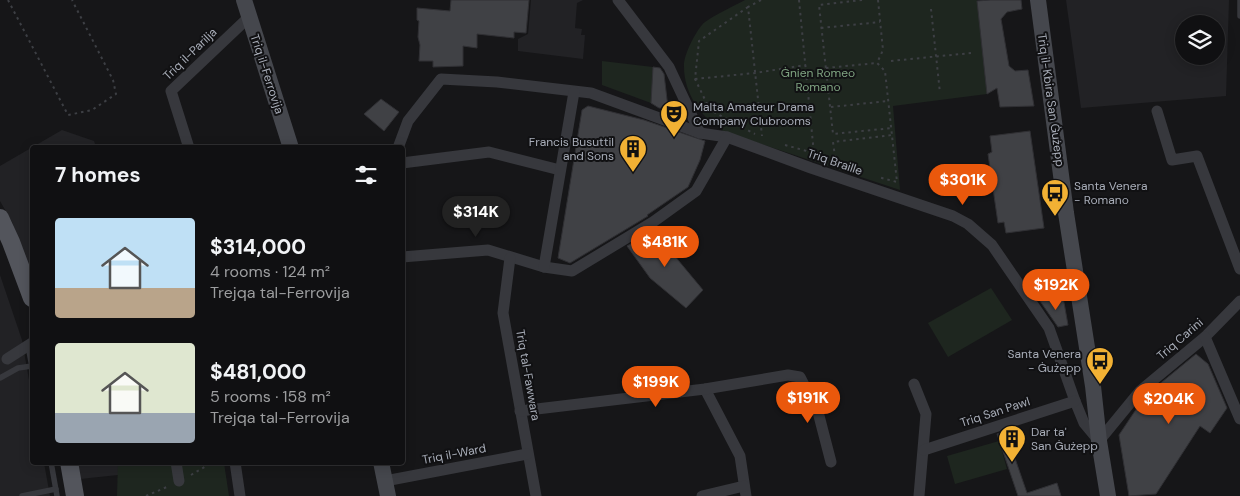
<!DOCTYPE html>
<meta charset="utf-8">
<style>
:root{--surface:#101012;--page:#1e1e20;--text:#f1f3f6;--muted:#9c9d9f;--line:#303032;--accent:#ea580c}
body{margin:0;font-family:"DM Sans",sans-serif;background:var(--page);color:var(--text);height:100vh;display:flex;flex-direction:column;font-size:19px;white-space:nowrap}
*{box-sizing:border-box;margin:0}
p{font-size:16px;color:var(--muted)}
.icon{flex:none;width:28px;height:28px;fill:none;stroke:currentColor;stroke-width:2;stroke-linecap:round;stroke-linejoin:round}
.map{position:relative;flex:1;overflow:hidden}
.details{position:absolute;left:30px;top:145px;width:375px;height:320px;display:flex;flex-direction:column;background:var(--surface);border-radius:5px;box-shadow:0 2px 12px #0003,0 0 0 1px var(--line)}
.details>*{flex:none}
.tools{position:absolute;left:1175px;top:15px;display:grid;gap:10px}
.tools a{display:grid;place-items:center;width:50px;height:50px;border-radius:50%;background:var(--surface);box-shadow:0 2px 12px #0003,0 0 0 1px var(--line);font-size:25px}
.price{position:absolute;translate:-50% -42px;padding:0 11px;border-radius:18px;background:var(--accent);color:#fff;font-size:16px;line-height:32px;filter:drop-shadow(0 1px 2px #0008)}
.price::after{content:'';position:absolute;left:50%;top:30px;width:15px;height:11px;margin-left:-8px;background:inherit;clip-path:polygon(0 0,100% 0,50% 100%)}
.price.on{background:#222;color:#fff}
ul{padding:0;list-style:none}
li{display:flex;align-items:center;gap:15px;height:125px;padding:0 25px}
li span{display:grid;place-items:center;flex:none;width:140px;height:100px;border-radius:5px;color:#555}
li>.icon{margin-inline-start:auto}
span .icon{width:60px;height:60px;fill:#fffc;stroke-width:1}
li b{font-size:21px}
h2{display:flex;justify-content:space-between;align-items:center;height:60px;padding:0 25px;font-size:21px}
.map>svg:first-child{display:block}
</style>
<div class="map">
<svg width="1240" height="496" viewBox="0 0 1240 496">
<rect width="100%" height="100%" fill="#161618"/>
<!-- built -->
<g fill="#222225" fill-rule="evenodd">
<polygon points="531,0 583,0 577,3 575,28 582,29 581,35 585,35 583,59 518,51 518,39 528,34"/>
<path d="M1066,0H1229L1226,96L1081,108ZM1184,24H1216V56H1184Z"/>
<polygon points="62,130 94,141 96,147 32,148 32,280 12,222 0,201 0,166"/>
<polygon points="0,275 22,340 32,397 32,462 44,463 50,496 0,496"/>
<polygon points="77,463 118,463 118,475 80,479"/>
</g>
<!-- green -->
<g fill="#1e261f">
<path d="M745,0H977L987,94L893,106L900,190L725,132C702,119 684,94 684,67C683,56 695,33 702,25C708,18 736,5 745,0Z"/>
<polygon points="602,61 653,67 651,103 602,85"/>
<polygon points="991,288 1012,320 948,357 928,323"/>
<polygon points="999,441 1007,469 955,484 947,456"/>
<polygon points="118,462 224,463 229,496 117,496"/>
</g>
<!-- building -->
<g fill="#404145" stroke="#303034">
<polygon points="451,0 529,0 526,33 514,32 514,38 477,34 477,48 463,46 463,66 433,67 433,61 419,61 420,45 418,37 419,21 417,20 417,8 450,11"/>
<polygon points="990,0 1021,0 1022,9 1007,12 1001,19 1009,66 1015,71 1028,70 1034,106 1000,107 997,88 987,94 977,1"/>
<polygon points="653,67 660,68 664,74 668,108 659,108 651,103"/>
<polygon points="381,99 399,112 384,131 364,114"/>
<polygon points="588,106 644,120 705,141 700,160 688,187 647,215 648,216 570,263 558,258 582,110"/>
<polygon points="1030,131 1044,228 1006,233 1004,222 998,223 988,154 992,152 990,136"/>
<polygon points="657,229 678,260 703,290 686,308 650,278 627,246"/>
<polygon points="1063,297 1068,325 1058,327 1040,301"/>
<polygon points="1196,354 1208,364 1227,408 1210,433 1200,426 1156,494 1129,496 1119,435 1145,396"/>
<polygon points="1016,428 1020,440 1010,444 1027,493 1057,483 1061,496 1018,496 997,434"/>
</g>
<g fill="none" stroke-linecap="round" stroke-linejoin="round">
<!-- path -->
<g stroke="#3d3f44" stroke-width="2" stroke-dasharray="2.5 4" stroke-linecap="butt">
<polyline points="8,0 68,115 92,110 116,94 113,80 72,0"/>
<polyline points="761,0 748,7 762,136"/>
<polyline points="799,0 814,154"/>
<polyline points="862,0 819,5 833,134 892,128"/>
<polyline points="878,0 883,50 877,63 885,71 897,182 878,177"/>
<polyline points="748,7 699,41 695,79 710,110 755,134"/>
<polyline points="931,9 940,93"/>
<polyline points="821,28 880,22"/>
<polyline points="891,61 971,53"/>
<polyline points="826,68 877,63"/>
<polyline points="695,79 755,73 806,65"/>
<polyline points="831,107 888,101"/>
<polyline points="785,145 814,153"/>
<polyline points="836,164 833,142 892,135"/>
<polyline points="191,475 213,462"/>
<polyline points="146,496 169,486"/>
</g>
<!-- service -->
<g stroke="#37383d" stroke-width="5.5">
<polyline points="1240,0 1240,16"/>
<polyline points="28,346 32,367"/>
<polyline points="0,378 18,368 32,366"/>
<polyline points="51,462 57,496"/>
<polyline points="22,496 56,489"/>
</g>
<!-- minor -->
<g stroke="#37383d" stroke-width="11">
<polyline points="618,0 669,67 700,133"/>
<polyline points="1157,111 1172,160 1197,156 1240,269"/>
<polyline points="189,148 171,91 249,17"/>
<polyline points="398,148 408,121 441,79 497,82 591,93 700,133 727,137 811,168 953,216 968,224 992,245 1049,328 1075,401 1084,423 1099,441 1140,391 1205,337 1240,301"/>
<polyline points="402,163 489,152 560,170"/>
<polyline points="402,257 488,250 544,267 572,271 653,222 696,191 727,137"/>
<polyline points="510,258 503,313 536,496"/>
<polyline points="544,267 574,92"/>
<polyline points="1205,337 1240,419"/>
<polyline points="7,359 32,343"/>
<polyline points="914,384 926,414 919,496"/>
<polyline points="705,389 740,456 746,496"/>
<polyline points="520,411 705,389 788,375 800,377 818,412 831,462"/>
<polyline points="924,450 1075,401"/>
<polyline points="176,462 179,481"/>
<polyline points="235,462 240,496"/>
<polyline points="385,481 527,454"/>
<polyline points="702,496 744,486"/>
</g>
<!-- secondary -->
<g stroke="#45474d" stroke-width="16">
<polyline points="244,0 291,148"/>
<polyline points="1038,0 1066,213 1093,386 1099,441 1108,496"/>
<polyline points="381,462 388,496"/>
</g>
<!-- primary -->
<g stroke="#53555c" stroke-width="18">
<polyline points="0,218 11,242 32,298"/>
<polyline points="69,462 75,496"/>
</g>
</g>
<!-- icons -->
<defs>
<symbol id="theatre-pin" viewBox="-11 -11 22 30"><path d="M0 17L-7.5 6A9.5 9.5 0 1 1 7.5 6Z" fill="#f2b134" stroke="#111113"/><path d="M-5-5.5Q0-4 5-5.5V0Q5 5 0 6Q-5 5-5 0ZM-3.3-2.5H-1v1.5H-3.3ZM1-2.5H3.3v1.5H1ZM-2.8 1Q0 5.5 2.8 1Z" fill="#111"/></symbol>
<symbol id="building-pin" viewBox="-11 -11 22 30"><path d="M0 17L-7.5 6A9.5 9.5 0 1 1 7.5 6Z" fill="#f2b134" stroke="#111113"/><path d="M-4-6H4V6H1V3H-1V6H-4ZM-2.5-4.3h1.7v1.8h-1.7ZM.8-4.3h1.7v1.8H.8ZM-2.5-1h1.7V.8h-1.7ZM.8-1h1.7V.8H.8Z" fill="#111"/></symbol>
<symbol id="bus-pin" viewBox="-11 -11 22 30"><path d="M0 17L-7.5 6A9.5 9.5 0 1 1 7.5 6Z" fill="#f2b134" stroke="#111113"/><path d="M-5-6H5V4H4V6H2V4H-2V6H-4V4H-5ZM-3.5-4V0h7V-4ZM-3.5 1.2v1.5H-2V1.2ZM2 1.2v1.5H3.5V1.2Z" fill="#111"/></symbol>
</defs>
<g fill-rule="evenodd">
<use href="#theatre-pin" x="658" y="98" width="32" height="43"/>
<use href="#building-pin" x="617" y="133" width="32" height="43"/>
<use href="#bus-pin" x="1039" y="177" width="32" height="43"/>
<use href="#bus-pin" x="1084" y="345" width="32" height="43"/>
<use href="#building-pin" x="996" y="423" width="32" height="43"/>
</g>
<g text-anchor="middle" stroke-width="4" stroke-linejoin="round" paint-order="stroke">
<!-- street labels -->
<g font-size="12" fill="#a8adb8" stroke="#111113">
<text transform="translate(190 54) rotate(-44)" y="4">Triq il-Parilja</text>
<text transform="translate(267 74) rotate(72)" y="4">Triq il-Ferrovija</text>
<text transform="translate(1051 100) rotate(82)" y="4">Triq il-Kbira San Ġużepp</text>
<text transform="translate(835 162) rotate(19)" y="4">Triq Braille</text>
<text transform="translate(1180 339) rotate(-41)" y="4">Triq Carini</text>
<text transform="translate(528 375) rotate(80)" y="4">Triq tal-Fawwara</text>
<text transform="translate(995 412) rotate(-18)" y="4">Triq San Pawl</text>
<text transform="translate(454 454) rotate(-11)" y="4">Triq il-Ward</text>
</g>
<!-- park labels -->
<g font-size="12" fill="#7fa381" stroke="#111113">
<text x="818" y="77">Ġnien Romeo<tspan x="818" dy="14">Romano</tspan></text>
</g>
<!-- poi labels -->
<g font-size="12" fill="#a8adb8" stroke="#111113" text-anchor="start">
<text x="693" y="111">Malta Amateur Drama<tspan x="693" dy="14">Company Clubrooms</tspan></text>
<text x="614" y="146" text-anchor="end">Francis Busuttil<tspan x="614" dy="14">and Sons</tspan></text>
<text x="1074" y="190">Santa Venera<tspan x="1074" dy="14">- Romano</tspan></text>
<text x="1081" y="358" text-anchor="end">Santa Venera<tspan x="1081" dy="14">- Ġużepp</tspan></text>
<text x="1031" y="436">Dar ta'<tspan x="1031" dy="14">San Ġużepp</tspan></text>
</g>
</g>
</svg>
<div class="tools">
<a><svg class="icon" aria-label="layers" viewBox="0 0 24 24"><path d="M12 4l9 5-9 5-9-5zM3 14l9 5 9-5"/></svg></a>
</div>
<b class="price" style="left:963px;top:206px">$301K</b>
<b class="price on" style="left:476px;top:238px">$314K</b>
<b class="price" style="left:665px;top:268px">$481K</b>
<b class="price" style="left:1056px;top:311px">$192K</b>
<b class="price" style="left:656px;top:408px">$199K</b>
<b class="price" style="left:808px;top:424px">$191K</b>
<b class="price" style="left:1169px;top:425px">$204K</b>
<section class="details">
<h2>7 homes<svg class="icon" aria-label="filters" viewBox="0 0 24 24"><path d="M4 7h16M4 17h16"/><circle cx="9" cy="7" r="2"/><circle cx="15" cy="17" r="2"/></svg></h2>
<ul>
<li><span style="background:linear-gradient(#bfe0f5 70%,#b9a48a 0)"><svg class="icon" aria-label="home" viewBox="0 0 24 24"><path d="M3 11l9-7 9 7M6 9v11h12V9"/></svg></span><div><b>$314,000</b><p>4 rooms · 124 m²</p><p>Trejqa tal-Ferrovija</p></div></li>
<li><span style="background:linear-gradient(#dfe7d0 70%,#9aa5b1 0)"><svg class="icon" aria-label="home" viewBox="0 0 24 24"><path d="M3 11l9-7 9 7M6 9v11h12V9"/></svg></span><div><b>$481,000</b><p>5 rooms · 158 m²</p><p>Trejqa tal-Ferrovija</p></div></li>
</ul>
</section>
</div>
